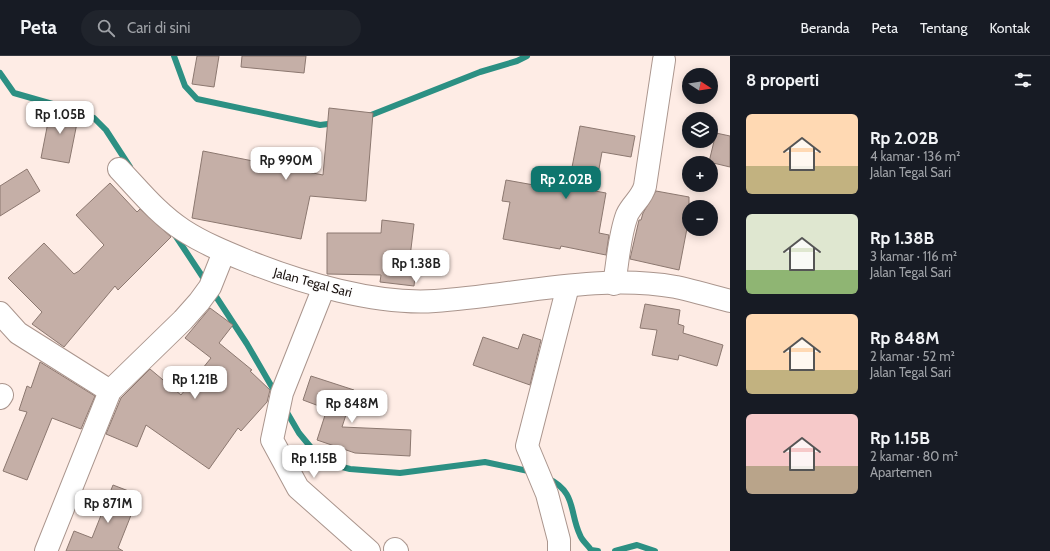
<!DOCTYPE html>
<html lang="id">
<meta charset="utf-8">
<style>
:root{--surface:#171b24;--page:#20242c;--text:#f1f3f6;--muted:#9ea1a6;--line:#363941;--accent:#0f766e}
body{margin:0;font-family:Cabin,sans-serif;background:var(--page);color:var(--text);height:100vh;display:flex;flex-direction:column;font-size:15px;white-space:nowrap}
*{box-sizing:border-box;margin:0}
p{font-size:13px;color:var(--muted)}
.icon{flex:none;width:22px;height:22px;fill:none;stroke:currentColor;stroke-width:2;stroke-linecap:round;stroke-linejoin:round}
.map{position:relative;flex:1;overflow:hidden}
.drawer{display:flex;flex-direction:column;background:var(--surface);width:320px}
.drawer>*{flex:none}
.needle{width:26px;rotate:102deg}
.buttons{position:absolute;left:682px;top:12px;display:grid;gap:8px}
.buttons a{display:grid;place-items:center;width:36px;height:36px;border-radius:50%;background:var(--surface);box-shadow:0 2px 10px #0003;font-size:20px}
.price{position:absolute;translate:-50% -34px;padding:0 9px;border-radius:8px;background:#fff;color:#222;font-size:13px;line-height:26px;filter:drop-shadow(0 1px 2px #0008)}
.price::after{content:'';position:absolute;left:50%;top:24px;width:12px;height:9px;margin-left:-6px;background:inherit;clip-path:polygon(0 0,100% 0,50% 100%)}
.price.current{background:var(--accent);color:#fff}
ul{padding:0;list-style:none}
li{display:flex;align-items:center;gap:12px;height:100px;padding:0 16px}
li span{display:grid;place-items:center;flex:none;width:112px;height:80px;border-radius:6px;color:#555}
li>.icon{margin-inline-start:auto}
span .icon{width:48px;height:48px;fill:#fffc;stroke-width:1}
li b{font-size:17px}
h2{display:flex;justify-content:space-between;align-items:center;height:48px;padding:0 16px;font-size:17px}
header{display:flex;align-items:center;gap:24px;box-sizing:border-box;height:56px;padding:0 20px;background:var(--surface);border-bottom:1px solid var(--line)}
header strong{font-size:19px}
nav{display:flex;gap:22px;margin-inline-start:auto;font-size:14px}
.search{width:280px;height:36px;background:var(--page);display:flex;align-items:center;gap:10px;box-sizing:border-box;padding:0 14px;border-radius:22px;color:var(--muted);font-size:15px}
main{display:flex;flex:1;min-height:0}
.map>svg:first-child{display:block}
</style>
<header>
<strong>Peta</strong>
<div class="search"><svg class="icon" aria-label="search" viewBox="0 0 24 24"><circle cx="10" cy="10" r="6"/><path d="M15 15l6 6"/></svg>Cari di sini</div>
<nav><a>Beranda</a><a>Peta</a><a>Tentang</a><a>Kontak</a></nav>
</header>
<main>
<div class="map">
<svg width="730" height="495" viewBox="0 0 730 495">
<rect width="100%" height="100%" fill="#feece5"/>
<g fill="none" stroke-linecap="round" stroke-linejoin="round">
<!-- stream -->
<g stroke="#2c9083" stroke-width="6">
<polyline points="174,0 185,30 197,43 320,69 336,67"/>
<polyline points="0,17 14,37 77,55 94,62 106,74 130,111"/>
<polyline points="366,61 480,16 517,5 527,0"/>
<polyline points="175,179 206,226"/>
<polyline points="213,236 247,288 276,338"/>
<polyline points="285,353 299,377 323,406 350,413 400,417 485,406 533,416"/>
<path d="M547,422C577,436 569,456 580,479C582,485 588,489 591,494L598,495"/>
<polyline points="615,495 637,489 655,495"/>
</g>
</g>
<!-- building -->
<g fill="#c5afa7" stroke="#8c7870">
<polygon points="197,0 219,0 214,31 192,28"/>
<polygon points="242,0 306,0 304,17 241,11"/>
<polygon points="51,51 79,57 69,107 41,102"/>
<polygon points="329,52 373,57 366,145 310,140 301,183 192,162 203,95 323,119"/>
<polygon points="580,70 635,80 631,101 602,96 595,135 606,137 599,177 609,179 606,199 561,190 560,193 503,183 510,146 502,145 506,124 545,131 545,128 568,132"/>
<polygon points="716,77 730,80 730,111 709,106"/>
<polygon points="27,113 40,135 0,160 0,130"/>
<polygon points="110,127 137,156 140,153 171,181 118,234 115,230 64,291 32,268 42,256 8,222 44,187 74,218 79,215 104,189 76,159"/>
<polygon points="656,135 689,141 689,162 679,214 630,203 639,164 641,164 643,157"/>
<polygon points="382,164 414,168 410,201 417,202 414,230 380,226 381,219 327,218 327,177 381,177"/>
<polygon points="645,248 680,254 678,268 684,270 683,277 723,289 717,310 679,299 678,304 652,299 657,274 640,272"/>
<polygon points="210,252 233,269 219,287 252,314 250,315 270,334 267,346 241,375 238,372 209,413 146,369 137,391 106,378 121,342 150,313 181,339 211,302 185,282"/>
<polygon points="523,278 541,284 530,329 473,309 483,281 518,293"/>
<polygon points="40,306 95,340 81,373 52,362 27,424 3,415 27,356 19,354 27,330 31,332"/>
<polygon points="311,320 354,334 342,371 411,374 410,400 355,397 317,384 327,353 303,344"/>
<polygon points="113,429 139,439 118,492 123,495 66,495 74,475 92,482"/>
</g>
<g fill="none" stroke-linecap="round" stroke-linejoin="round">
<defs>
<g id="minor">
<path d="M119,113C139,134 158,158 183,174C203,187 225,196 247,205C302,227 376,249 435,245C514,240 596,217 676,231C694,235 712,240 730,245"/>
<path d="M614,228C618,206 619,180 627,159C632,148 642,142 645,130L664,4"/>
<polyline points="324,231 282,337 272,384 298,432 369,495"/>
<polyline points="0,257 18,277 110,335"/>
<polyline points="0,342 2,339"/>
<polyline points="395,493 397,495"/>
<polyline points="46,495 110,335 183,264 199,246 210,231 224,196"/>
<polyline points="559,495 559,484 547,438 527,390 568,230"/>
</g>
</defs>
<!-- minor casing -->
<use href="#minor" stroke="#aa958d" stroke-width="24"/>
<!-- minor -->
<use href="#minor" stroke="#fff" stroke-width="22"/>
</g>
<g text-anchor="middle" stroke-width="3.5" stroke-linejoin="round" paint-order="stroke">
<!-- street labels -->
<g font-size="13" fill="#1b1310" stroke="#fefefe">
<text transform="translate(313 226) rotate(15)" y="5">Jalan Tegal Sari</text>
</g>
</g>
</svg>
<div class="buttons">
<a><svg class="needle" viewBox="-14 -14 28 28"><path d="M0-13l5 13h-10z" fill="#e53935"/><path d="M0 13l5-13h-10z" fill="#9ea1a6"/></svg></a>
<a><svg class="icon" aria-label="layers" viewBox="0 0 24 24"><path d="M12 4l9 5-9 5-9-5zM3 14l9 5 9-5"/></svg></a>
<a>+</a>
<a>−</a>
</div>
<b class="price" style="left:60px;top:79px">Rp 1.05B</b>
<b class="price" style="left:286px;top:125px">Rp 990M</b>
<b class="price current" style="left:566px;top:144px">Rp 2.02B</b>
<b class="price" style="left:416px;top:228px">Rp 1.38B</b>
<b class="price" style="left:195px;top:344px">Rp 1.21B</b>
<b class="price" style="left:352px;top:368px">Rp 848M</b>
<b class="price" style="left:314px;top:423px">Rp 1.15B</b>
<b class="price" style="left:108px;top:468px">Rp 871M</b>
</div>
<section class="drawer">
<h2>8 properti<svg class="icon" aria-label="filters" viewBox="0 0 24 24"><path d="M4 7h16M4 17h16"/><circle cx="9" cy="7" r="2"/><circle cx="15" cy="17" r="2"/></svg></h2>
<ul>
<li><span style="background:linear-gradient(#ffd9b3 65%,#c2b280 0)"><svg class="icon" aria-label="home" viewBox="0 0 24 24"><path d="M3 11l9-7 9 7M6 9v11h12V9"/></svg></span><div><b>Rp 2.02B</b><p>4 kamar · 136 m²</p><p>Jalan Tegal Sari</p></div></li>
<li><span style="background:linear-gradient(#dfe7d0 70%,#8fb573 0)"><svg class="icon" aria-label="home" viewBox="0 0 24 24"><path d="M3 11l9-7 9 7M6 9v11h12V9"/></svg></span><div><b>Rp 1.38B</b><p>3 kamar · 116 m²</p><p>Jalan Tegal Sari</p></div></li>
<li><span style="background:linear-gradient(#ffd9b3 70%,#c2b280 0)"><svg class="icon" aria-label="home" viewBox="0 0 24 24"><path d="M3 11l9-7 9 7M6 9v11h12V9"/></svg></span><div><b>Rp 848M</b><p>2 kamar · 52 m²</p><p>Jalan Tegal Sari</p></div></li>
<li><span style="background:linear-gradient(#f6c9c9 65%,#b9a48a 0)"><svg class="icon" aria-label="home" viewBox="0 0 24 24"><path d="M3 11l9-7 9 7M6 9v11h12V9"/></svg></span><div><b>Rp 1.15B</b><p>2 kamar · 80 m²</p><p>Apartemen</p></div></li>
</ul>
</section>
</main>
